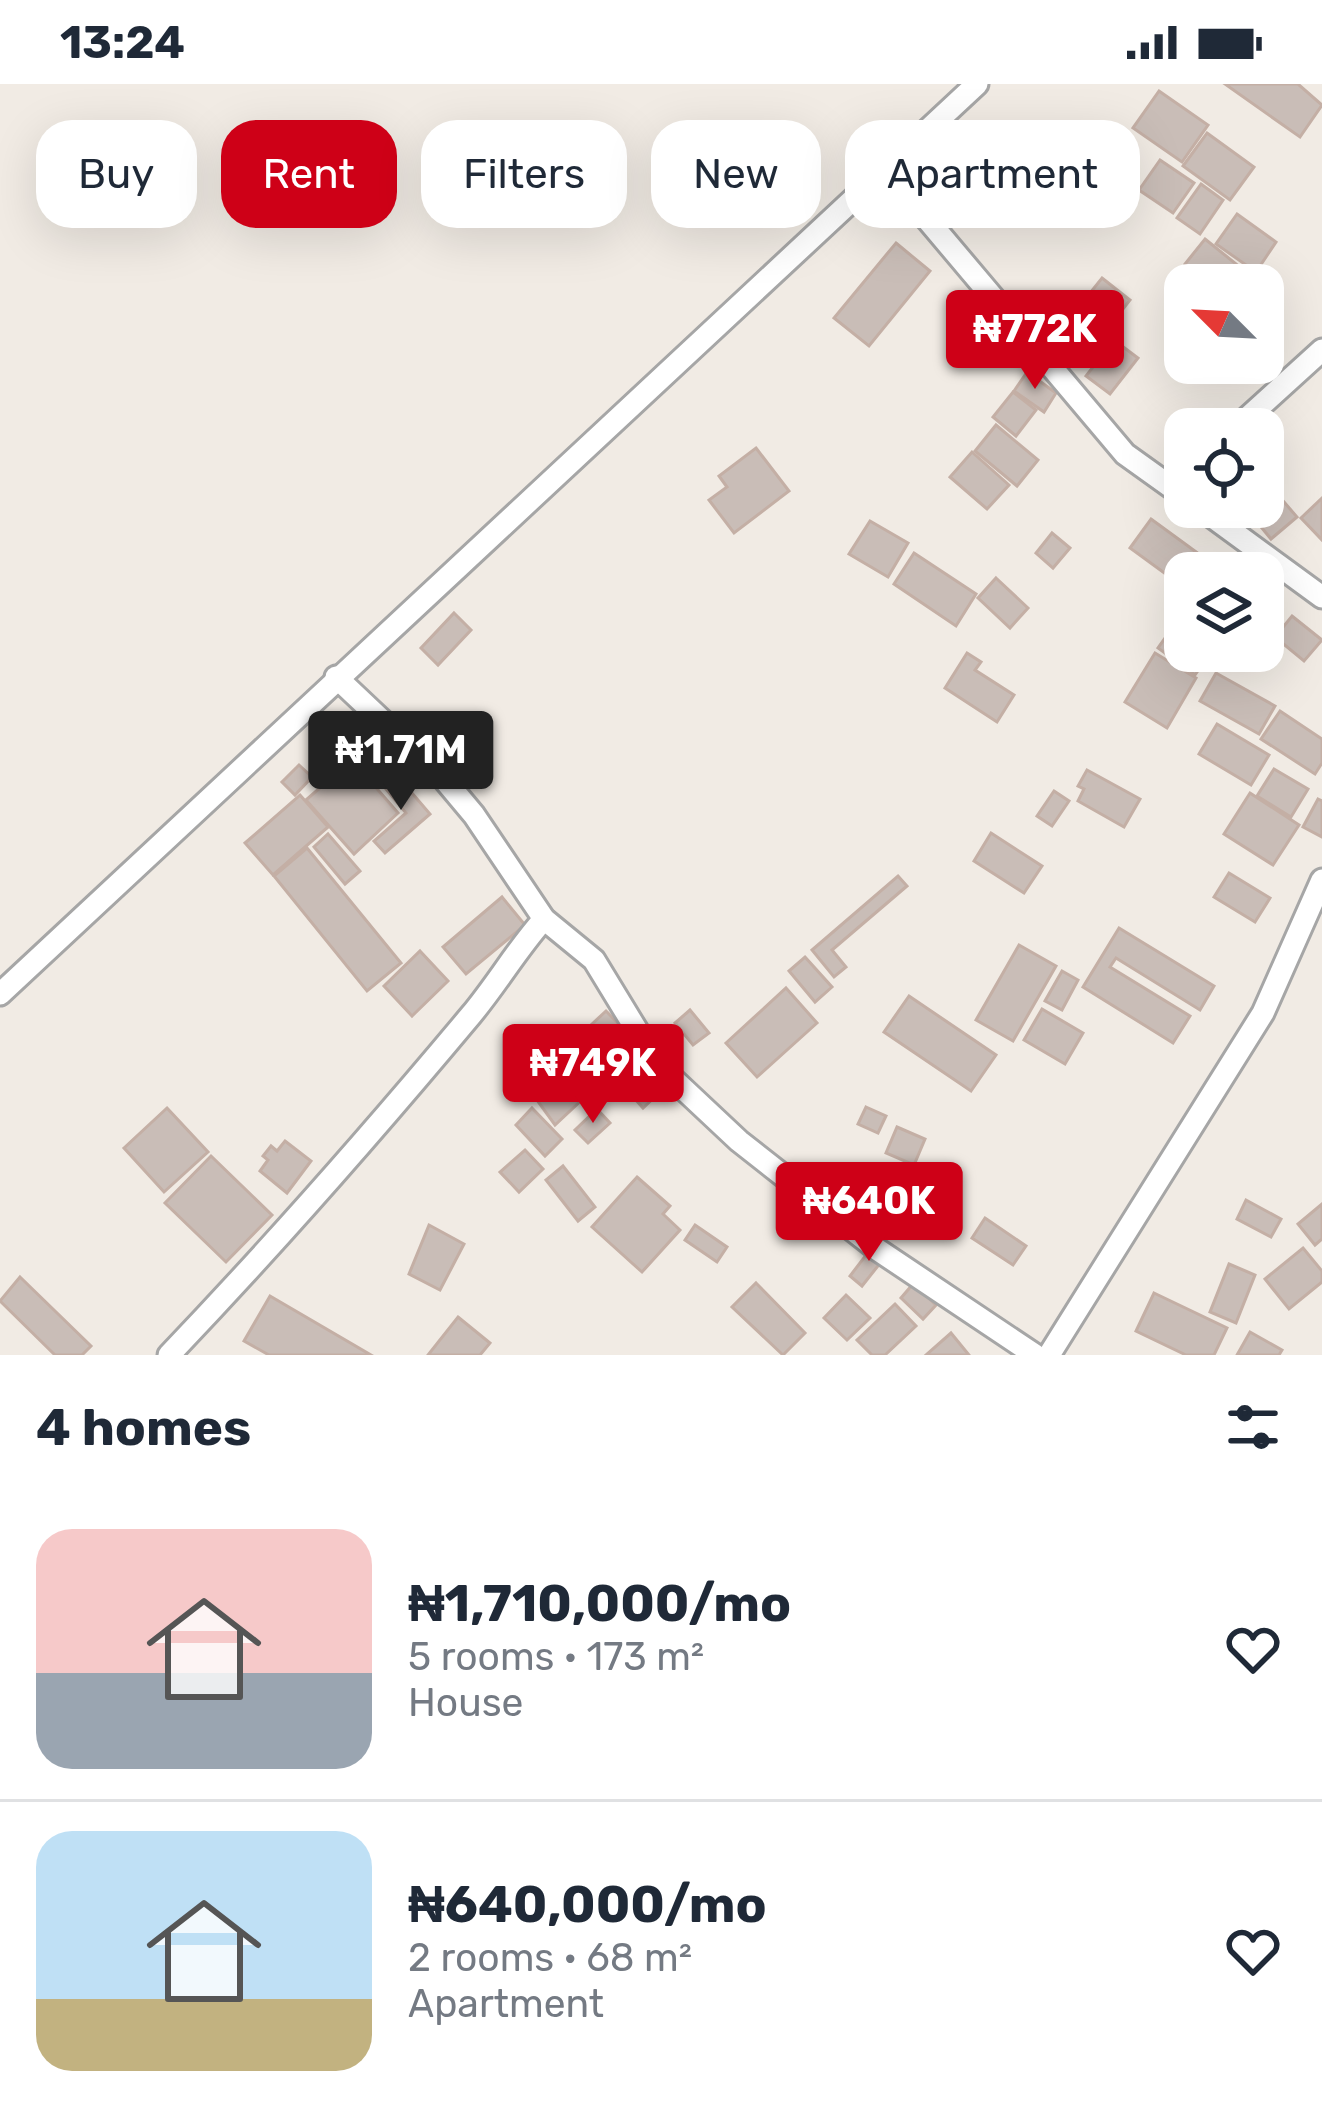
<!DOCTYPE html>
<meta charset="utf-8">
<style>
:root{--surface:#fff;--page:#f6f6f7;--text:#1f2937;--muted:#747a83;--line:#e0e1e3;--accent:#ce0017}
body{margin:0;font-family:Rubik,sans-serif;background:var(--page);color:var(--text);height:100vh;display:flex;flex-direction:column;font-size:45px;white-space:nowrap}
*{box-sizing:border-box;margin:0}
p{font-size:39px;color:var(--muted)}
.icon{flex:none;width:66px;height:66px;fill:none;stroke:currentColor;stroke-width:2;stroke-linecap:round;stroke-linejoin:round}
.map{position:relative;height:1271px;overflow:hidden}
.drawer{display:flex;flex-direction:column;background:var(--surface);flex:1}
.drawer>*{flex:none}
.top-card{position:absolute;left:36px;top:36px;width:1251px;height:108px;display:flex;gap:24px}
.needle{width:78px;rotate:294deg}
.tools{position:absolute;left:1164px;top:180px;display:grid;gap:24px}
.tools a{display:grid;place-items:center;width:120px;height:120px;border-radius:24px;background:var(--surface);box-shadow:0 12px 48px #0002;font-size:60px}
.price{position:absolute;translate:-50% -102px;padding:0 27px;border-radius:12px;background:var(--accent);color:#fff;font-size:39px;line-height:78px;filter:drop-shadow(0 3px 6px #0008)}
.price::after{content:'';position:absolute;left:50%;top:72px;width:36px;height:27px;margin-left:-18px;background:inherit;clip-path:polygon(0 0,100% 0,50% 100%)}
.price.current{background:#222;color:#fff}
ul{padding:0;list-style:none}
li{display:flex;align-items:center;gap:36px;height:300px;padding:0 36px}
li+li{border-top:3px solid var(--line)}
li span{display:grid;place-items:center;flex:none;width:336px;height:240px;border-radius:36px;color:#555}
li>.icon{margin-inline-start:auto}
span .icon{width:144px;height:144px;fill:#fffc;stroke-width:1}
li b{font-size:51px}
h2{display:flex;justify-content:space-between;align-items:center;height:144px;padding:0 36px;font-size:51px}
.chip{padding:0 42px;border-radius:36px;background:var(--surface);box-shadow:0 12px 48px #0002;font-size:42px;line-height:108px}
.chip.current{background:var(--accent);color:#fff}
.status{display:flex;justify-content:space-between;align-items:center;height:84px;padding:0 60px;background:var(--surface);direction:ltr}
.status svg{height:33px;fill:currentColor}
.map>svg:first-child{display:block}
</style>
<div class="status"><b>13:24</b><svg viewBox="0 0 49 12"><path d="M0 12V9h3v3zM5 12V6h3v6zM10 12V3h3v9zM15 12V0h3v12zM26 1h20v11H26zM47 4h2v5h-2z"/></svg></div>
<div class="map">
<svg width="1322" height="1271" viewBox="0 0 1322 1271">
<rect width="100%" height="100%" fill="#f1ebe4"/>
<!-- building -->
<g fill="#c9bdb7" stroke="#c4afa5" stroke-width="3">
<polygon points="1225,0 1298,0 1322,21 1300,53"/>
<polygon points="1159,7 1208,41 1182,78 1133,44"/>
<polygon points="1207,49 1254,83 1230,116 1183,82"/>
<polygon points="1160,76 1194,99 1173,129 1139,106"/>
<polygon points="1201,100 1223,116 1200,150 1177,134"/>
<polygon points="1237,130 1276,158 1256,188 1216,160"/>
<polygon points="1205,155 1241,184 1227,201 1212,201 1185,180"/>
<polygon points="896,159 930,187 869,262 834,234"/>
<polygon points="1102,194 1130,216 1090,267 1062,244"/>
<polygon points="1114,256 1138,274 1110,310 1086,292"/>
<polygon points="1027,288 1056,309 1044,328 1014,307"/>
<polygon points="1013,308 1036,326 1016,352 993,333"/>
<polygon points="996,341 1038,376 1017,402 975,367"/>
<polygon points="756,364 789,407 734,449 709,416 727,403 719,392"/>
<polygon points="972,368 1009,401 987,425 950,393"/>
<polygon points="1278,411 1297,433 1271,455 1252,432"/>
<polygon points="1322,414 1322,456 1301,434"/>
<polygon points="1151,435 1225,489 1185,489 1185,504 1130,464"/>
<polygon points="870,437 908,459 888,493 849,470"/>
<polygon points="1052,449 1070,464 1053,484 1036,469"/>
<polygon points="914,469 976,510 956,542 894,500"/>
<polygon points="996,494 1028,524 1010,544 978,514"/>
<polygon points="1185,526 1185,567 1212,567 1195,591 1158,564"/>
<polygon points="454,529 471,546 438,581 421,564"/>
<polygon points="1292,532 1322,556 1304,577 1275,553"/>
<polygon points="967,569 981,578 975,586 1014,611 997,638 945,604"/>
<polygon points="1155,569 1196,594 1167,644 1125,618"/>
<polygon points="1216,589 1275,622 1259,650 1200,617"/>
<polygon points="1280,627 1322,655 1322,679 1315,690 1261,655"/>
<polygon points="1217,640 1269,671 1251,701 1199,670"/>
<polygon points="338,642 355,659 332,683 314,666"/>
<polygon points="367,656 389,681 375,694 353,668"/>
<polygon points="352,676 398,729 354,770 306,716"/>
<polygon points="299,681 312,693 295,711 282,698"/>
<polygon points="1274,685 1308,705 1291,733 1257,712"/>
<polygon points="1087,686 1140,715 1124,743 1078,717 1084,705 1078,702"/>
<polygon points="394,688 430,730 385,769 374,757 406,729 381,699"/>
<polygon points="1054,707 1069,717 1052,742 1037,732"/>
<polygon points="1250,709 1299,741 1273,781 1224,750"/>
<polygon points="300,711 328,743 273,791 245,759"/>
<polygon points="1318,715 1322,717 1322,753 1303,743"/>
<polygon points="991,749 1042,782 1024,809 974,777"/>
<polygon points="328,750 360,787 345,800 314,763"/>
<polygon points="307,764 401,879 367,907 274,792"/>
<polygon points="1229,789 1270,814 1255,838 1214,813"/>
<polygon points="898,792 907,802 832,866 846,883 834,893 812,866"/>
<polygon points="502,813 525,841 466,890 443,863"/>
<polygon points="1119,844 1214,902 1200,926 1116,874 1110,883 1190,932 1173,959 1083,903"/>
<polygon points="1019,861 1056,882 1013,957 976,936"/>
<polygon points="420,867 448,897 412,932 384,902"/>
<polygon points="805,873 832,903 815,918 789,887"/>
<polygon points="1062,887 1078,896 1062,926 1045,917"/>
<polygon points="786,904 817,939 757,993 726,959"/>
<polygon points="909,912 996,971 971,1007 884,948"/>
<polygon points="1042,925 1083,949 1065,980 1024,956"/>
<polygon points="690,926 709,949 693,961 675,939"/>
<polygon points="606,927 622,943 607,957 592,940"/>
<polygon points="592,957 616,984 555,1041 526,1001 572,959 581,968"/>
<polygon points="639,982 661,1007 643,1024 621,999"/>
<polygon points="866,1023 886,1032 878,1049 858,1040"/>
<polygon points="167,1024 208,1068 164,1108 124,1064"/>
<polygon points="532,1024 562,1055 545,1072 516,1041"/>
<polygon points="597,1025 610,1039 588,1059 575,1046"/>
<polygon points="897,1043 925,1055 914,1081 886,1069"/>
<polygon points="285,1057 311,1077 287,1109 260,1087 268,1076 263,1072 271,1062 277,1067"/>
<polygon points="525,1066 543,1085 519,1108 500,1088"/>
<polygon points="211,1072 272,1131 226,1178 165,1119"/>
<polygon points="563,1082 595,1123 578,1137 546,1096"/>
<polygon points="637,1093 670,1122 663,1130 680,1146 642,1188 592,1143"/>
<polygon points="1246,1116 1281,1135 1271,1153 1237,1135"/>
<polygon points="1322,1120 1322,1155 1315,1161 1298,1140"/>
<polygon points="985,1134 1026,1162 1013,1181 972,1154"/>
<polygon points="429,1141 464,1160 440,1206 409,1190"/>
<polygon points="695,1141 727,1163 717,1178 685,1156"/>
<polygon points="876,1158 889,1168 862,1202 850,1192"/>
<polygon points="1303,1164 1322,1187 1322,1198 1289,1225 1265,1195"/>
<polygon points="1229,1180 1255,1191 1236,1239 1210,1228"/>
<polygon points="20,1193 91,1262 82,1271 55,1271 0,1217"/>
<polygon points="756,1199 805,1249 783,1271 732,1223"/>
<polygon points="913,1200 936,1221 923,1235 901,1214"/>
<polygon points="1154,1209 1227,1244 1214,1271 1186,1271 1136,1247"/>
<polygon points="846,1211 870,1234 847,1256 824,1234"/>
<polygon points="270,1212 371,1271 269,1271 244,1257"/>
<polygon points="895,1220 916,1242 885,1271 872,1271 857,1256"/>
<polygon points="458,1233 490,1259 480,1271 428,1271"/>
<polygon points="1250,1248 1282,1266 1279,1271 1237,1271"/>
<polygon points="951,1249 969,1271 926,1271"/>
</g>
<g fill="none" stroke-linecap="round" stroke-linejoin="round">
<defs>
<g id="minor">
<polyline points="883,83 1125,370 1185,413"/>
<polyline points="1235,345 1322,266"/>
<polyline points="1199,423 1322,513"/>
<polyline points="336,593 443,694 474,731 544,835 594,876 658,981 739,1057 878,1166 1035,1271"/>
<polyline points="0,910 977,0"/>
<path d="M169,1271C274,1161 374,1047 471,931C497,900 517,865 544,835"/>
<polyline points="1049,1271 1263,929 1322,796"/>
</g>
</defs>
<!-- minor casing -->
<use href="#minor" stroke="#a6a6a6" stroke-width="27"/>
<!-- minor -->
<use href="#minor" stroke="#fff" stroke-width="21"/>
</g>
</svg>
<div class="tools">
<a><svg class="needle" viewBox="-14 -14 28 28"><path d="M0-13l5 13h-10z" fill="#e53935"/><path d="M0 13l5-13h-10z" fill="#747a83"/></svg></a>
<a><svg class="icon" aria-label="locate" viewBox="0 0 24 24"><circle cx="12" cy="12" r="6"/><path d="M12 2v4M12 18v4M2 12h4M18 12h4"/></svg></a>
<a><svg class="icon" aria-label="layers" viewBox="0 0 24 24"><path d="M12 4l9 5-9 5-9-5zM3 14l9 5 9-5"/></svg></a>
</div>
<b class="price" style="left:1035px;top:308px">₦772K</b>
<b class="price current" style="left:401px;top:729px">₦1.71M</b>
<b class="price" style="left:593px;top:1042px">₦749K</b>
<b class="price" style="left:869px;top:1180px">₦640K</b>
<div class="top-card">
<a class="chip">Buy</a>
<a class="chip current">Rent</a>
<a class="chip">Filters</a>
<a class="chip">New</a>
<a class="chip">Apartment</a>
</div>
</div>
<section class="drawer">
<h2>4 homes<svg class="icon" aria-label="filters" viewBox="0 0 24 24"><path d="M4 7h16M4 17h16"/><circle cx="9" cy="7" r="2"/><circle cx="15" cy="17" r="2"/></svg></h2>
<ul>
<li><span style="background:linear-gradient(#f6c9c9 60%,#9aa5b1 0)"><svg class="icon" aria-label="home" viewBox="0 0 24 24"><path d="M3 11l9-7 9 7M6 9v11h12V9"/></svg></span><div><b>₦1,710,000/mo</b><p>5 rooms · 173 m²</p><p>House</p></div><svg class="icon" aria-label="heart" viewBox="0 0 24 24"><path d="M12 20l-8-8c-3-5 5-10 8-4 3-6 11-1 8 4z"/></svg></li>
<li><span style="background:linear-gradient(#bfe0f5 70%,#c2b280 0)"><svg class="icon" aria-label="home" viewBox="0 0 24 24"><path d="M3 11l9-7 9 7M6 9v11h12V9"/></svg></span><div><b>₦640,000/mo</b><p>2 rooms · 68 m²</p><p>Apartment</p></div><svg class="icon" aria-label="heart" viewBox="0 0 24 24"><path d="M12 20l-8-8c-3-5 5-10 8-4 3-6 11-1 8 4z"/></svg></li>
</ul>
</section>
